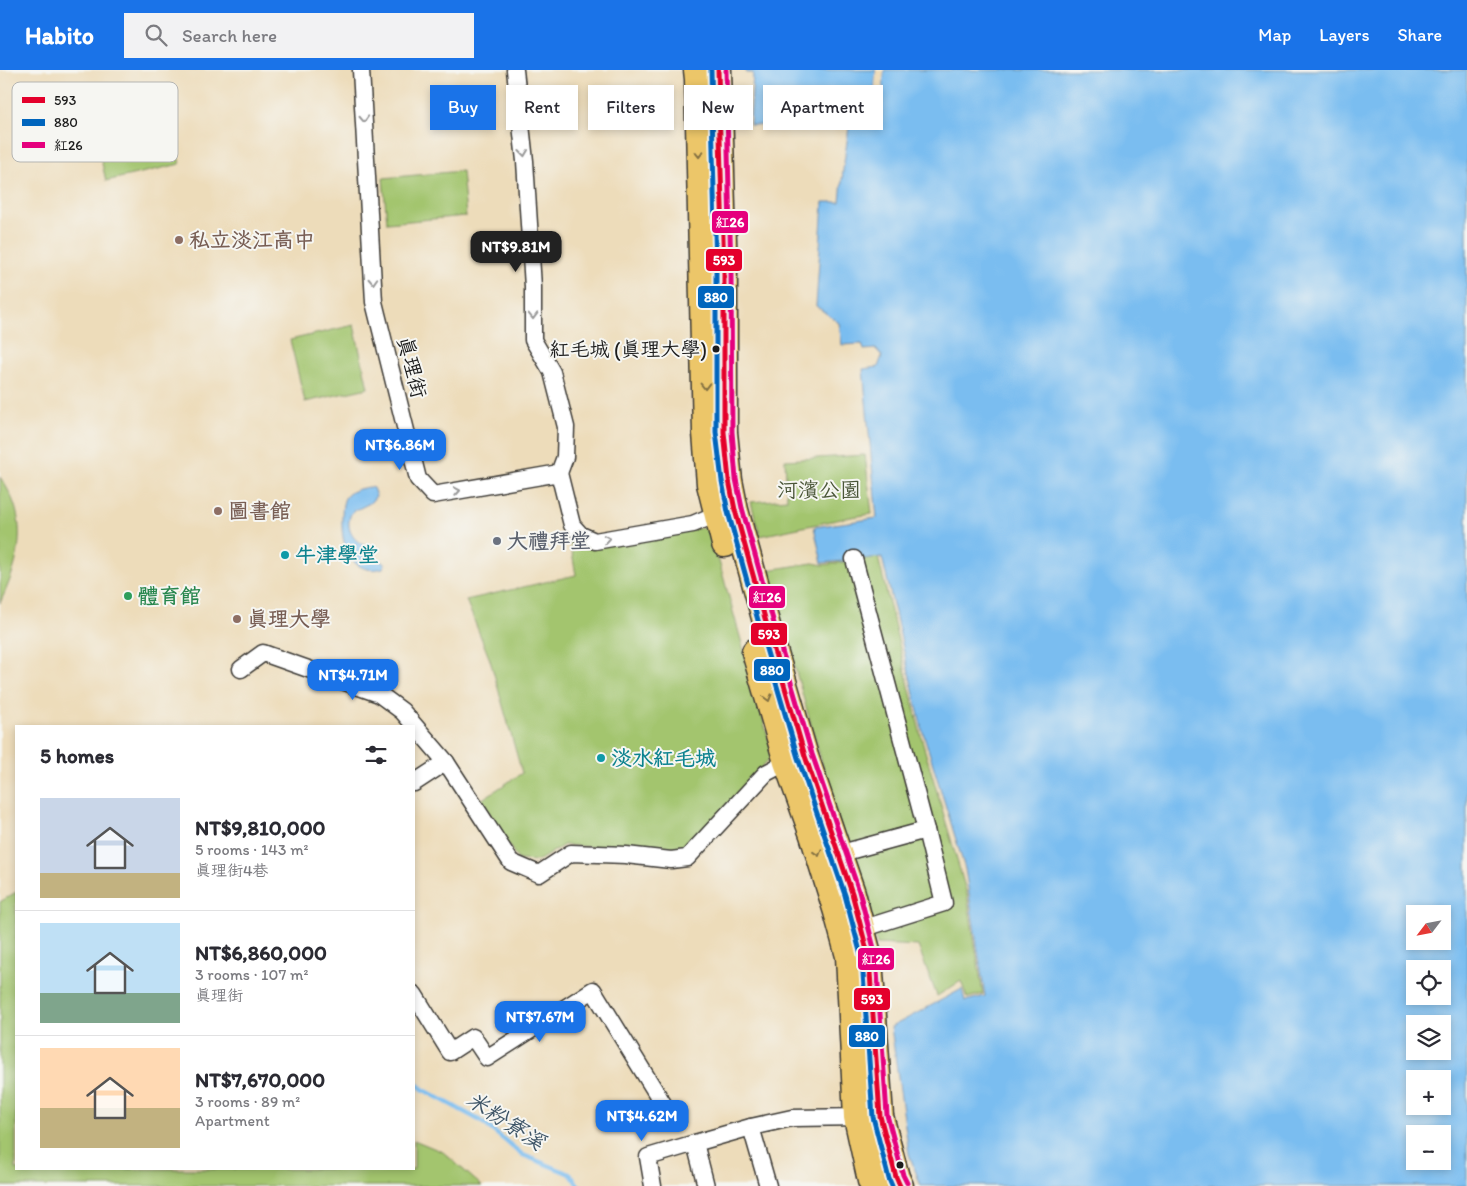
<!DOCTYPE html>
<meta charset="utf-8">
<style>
:root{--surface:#fff;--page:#f2f2f3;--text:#2b2b33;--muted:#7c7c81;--line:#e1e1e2;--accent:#1a73e8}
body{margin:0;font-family:Itim,"LXGW WenKai TC",sans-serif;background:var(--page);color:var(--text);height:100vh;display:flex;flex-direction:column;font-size:19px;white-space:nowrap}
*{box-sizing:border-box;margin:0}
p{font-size:16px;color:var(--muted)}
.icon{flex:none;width:28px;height:28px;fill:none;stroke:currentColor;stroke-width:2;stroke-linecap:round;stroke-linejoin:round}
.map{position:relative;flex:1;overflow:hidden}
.side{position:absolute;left:15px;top:655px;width:400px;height:445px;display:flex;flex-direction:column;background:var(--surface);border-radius:0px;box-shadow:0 2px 8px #0003}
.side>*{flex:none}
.guide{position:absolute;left:430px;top:15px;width:475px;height:45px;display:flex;gap:10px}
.needle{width:32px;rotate:238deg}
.controls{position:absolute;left:1406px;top:835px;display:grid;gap:10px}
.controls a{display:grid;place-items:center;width:45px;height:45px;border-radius:0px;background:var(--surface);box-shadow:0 2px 8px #0003;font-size:25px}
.price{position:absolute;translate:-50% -42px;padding:0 11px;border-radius:10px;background:var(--accent);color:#fff;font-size:16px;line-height:32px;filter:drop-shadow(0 1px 2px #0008)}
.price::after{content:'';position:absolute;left:50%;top:30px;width:15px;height:11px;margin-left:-8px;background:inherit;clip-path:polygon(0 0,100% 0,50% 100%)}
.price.active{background:#222;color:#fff}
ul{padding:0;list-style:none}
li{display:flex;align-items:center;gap:15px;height:125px;padding:0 25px}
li+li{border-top:1px solid var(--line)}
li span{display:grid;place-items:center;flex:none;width:140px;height:100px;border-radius:0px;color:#555}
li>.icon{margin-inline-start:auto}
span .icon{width:60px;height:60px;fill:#fffc;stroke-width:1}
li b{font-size:21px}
h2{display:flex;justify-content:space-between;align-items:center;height:60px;padding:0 25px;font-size:21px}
.chip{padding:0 18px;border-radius:0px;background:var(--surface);box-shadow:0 2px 8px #0003;font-size:18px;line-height:45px}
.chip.active{background:var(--accent);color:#fff}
header{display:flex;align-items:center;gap:30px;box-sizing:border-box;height:70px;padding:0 25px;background:var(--accent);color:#fff}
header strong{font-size:24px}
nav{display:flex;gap:28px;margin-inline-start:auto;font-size:18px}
.search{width:350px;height:45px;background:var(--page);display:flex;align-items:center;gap:12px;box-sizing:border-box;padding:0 18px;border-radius:0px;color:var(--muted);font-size:19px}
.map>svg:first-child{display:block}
</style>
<header>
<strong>Habito</strong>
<div class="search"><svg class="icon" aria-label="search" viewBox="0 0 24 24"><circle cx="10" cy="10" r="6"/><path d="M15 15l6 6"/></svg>Search here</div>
<nav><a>Map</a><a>Layers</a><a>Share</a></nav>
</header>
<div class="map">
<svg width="1467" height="1116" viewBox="0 0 1467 1116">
<rect width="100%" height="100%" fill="#f6f6f2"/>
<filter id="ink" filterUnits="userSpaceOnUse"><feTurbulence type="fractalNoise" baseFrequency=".02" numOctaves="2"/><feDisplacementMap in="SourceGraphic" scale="10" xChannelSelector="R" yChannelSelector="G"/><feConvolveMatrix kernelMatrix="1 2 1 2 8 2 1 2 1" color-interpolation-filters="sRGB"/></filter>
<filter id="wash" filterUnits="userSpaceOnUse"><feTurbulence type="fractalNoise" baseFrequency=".0096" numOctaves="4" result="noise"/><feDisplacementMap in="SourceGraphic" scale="20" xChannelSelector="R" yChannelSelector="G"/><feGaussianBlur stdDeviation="1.12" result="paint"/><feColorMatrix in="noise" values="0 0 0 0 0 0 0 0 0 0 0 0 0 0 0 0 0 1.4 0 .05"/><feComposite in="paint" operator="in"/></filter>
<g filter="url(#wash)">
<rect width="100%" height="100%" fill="#eddcba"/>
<!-- green -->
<g fill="#a3c56e" stroke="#607045">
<polygon points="166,32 180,94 106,111 92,49"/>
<polygon points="462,101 466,146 387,153 383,108"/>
<polygon points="354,255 368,318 305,332 290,270"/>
<polygon points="865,385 872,444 851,447 760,466 751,432 787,429 785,390"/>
<path d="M0,407C30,449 21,489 0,533Z"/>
<polygon points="708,457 710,459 773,685 682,783 564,775 538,791 518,790 481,730 522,703 490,590 466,530 576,505 568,461 590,474"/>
<polygon points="878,487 923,674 967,824 983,924 967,928 961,911 937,926 918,876 877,874 847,781 767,500 813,493 823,495"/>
<polygon points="16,822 16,1099 414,1099 414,1070 443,1082 482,1116 0,1116 0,832"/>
</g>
<!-- water -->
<g fill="#7abdf0" stroke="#4b6c86" fill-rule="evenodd">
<path d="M746,0H876L873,47L881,48L884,0H1467V1116H921L909,1084L891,957L962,919L965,931L985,926L965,799L922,659L882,487L822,493L814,457L877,448L863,299L878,297L882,286L876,279L864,280L862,274L842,275L839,253L816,236L823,132H840L843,100L849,57L750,55L753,3H746ZM1415,844H1442V871H1415ZM1415,899H1442V926H1415ZM1415,954H1442V981H1415ZM1415,1009H1442V1036H1415ZM1415,1064H1442V1091H1415Z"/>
<path d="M370,417L373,418L376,426L370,433L352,442C344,456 352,471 366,476C370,494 372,485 385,494L383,498C352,507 341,476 342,451C342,444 342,434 345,428C350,420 362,418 370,417Z"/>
</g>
<!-- pier -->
<polygon fill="#eddcba" points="876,0 878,0 876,45 879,46 881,0 884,0 881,48 873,47"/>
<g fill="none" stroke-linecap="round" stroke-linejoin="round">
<!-- stream -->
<polyline stroke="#7abdf0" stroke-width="4.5" points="414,1012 424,1020 481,1051 523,1085 570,1104 579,1116"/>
</g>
</g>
<g filter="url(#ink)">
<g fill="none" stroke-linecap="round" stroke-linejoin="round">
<defs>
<g id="street">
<polyline points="361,0 374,232 418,409 433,425 559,403 572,455 581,465 595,471 693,454 717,444 725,442"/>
<polyline points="515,0 525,91 533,217 533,270 552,302 566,357 565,387 559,403"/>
<polyline points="241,599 263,583 379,624 402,641 446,692"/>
<polyline points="414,713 446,692 511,792 539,804 571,783 626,785 671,790 687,788 766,703 787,692"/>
<polyline points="838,784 926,760 854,489"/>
<polyline points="871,856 944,833 926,760"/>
<polyline points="414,924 450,982 473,967 487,988 593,920 673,1050"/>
<polyline points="751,1057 768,1116"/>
<polyline points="653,1116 648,1087 695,1073"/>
<polyline points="706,1116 695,1073 751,1057 792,1048 865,1047"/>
</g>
<g id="primary">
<polyline points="697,0 698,9 706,363 710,414 725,474"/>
<polyline points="718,0 724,202 724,362 729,410 735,440 771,570 805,686 852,823 869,888 880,1046 896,1107 900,1116"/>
<polyline points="755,582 787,692 813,765 837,842 849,886 857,1047 871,1111 874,1116"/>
</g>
</defs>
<!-- street casing -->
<use href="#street" stroke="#3b3934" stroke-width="19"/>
<!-- primary casing -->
<use href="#primary" stroke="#3b3934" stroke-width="29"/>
<!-- street -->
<use href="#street" stroke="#fff" stroke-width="16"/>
<!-- primary -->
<use href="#primary" stroke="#ecc669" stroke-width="26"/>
<defs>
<polyline id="bus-1" points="718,0 724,202 724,362 729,410 735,440 771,570 805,686 852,823 869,888 880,1046 896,1107 900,1116"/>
<polyline id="bus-2" points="711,0 716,202 716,362 722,411 728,442 764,572 798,688 845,825 862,889 873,1047 889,1109 892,1116"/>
<polyline id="bus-3" points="726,0 731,202 732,362 736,409 742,438 778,568 812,684 859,821 876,886 887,1045 903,1105 907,1113"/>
</defs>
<!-- bus-1 casing -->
<use href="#bus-1" stroke="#f6f6f2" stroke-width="9"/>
<!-- bus-2 casing -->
<use href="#bus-2" stroke="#f6f6f2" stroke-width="9"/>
<!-- bus-3 casing -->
<use href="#bus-3" stroke="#f6f6f2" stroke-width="9"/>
<!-- bus-1 -->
<use href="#bus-1" stroke="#e4002b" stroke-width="5"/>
<!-- bus-2 -->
<use href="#bus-2" stroke="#0065bd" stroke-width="5"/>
<!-- bus-3 -->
<use href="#bus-3" stroke="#e5007d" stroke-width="5"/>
</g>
<!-- one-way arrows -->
<defs><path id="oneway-chevron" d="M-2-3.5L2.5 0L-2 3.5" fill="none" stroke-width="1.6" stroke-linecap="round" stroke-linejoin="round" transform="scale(1.25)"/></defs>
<g stroke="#999">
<use href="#oneway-chevron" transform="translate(364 49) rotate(87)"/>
<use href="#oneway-chevron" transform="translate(524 83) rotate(84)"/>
<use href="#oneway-chevron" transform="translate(373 211) rotate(87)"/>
<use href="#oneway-chevron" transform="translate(533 246) rotate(89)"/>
<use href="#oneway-chevron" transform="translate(457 421) rotate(-10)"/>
<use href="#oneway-chevron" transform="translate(607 469) rotate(-10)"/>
</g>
<g stroke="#847142">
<use href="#oneway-chevron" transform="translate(699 84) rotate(89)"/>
<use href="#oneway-chevron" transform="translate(705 316) rotate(89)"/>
<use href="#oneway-chevron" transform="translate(768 628) rotate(74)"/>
<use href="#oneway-chevron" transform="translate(818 783) rotate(73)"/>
</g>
</g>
<!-- markers -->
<g fill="#8d6e63" stroke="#f6f6f2" stroke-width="2">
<circle cx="179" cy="170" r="5"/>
<circle cx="218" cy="441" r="5"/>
<circle cx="237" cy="549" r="5"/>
</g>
<g fill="#1c1c1c" stroke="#f6f6f2" stroke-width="2">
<circle cx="716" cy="279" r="4.5"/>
<circle cx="900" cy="1095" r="4.5"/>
</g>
<circle fill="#6b7280" stroke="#f6f6f2" stroke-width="2" cx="497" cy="471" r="5"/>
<g fill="#0f9aa8" stroke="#f6f6f2" stroke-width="2">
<circle cx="285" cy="485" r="5"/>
<circle cx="601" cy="688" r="5"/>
</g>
<circle fill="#2e9e5b" stroke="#f6f6f2" stroke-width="2" cx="128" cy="526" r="5"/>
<g text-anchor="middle" stroke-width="4" stroke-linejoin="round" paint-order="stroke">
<!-- bus labels -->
<g font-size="20" fill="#1c1c1c" stroke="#f6f6f2" text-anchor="end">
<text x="707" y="286">紅毛城 (真理大學)</text>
</g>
<!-- education labels -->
<g font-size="21" font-weight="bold" fill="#785e54" stroke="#f6f6f2" text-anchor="start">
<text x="189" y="177">私立淡江高中</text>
<text x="228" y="448">圖書館</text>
<text x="247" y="556">真理大學</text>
</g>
<!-- street labels -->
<g font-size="21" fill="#1c1c1c" stroke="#f6f6f2">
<text transform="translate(412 297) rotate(76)" y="7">真理街</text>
</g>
<!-- park labels -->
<g font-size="21" fill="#4b5739" stroke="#f6f6f2">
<text x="819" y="427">河濱公園</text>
</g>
<!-- worship labels -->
<g font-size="21" font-weight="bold" fill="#5b616d" stroke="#f6f6f2" text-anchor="start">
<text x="507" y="478">大禮拜堂</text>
</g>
<!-- culture labels -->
<g font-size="21" font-weight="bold" fill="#0d838f" stroke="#f6f6f2" text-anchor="start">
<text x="295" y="492">牛津學堂</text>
<text x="611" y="695">淡水紅毛城</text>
</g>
<!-- leisure labels -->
<g font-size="21" font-weight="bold" fill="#27864d" stroke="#f6f6f2" text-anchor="start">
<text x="138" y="533">體育館</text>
</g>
<!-- water labels -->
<g font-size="22" font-style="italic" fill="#3d5466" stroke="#f6f6f2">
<text transform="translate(506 1050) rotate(33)" y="8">米粉寮溪</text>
</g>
</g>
<!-- legend -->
<rect x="12" y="12" width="166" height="80" rx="8" fill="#f6f6f2" stroke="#b5b5b2" stroke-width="1"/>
<rect x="22" y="27" width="23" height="6" fill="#e4002b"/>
<rect x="22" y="49" width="23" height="7" fill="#0065bd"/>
<rect x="22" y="72" width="23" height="6" fill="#e5007d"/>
<g font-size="14" fill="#1c1c1c">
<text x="54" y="35">593</text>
<text x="54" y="57">880</text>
<text x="54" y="80">紅26</text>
</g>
<g stroke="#f6f6f2" stroke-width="2">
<rect x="711" y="140" width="38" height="24" rx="5" fill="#e5007d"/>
<rect x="705" y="178" width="38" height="24" rx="5" fill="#e4002b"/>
<rect x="697" y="215" width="38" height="24" rx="5" fill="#0065bd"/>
<rect x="748" y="515" width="38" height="24" rx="5" fill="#e5007d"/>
<rect x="750" y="552" width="38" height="24" rx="5" fill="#e4002b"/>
<rect x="753" y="588" width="38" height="24" rx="5" fill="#0065bd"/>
<rect x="857" y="877" width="38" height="24" rx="5" fill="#e5007d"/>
<rect x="853" y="917" width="38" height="24" rx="5" fill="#e4002b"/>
<rect x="848" y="954" width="38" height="24" rx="5" fill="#0065bd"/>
</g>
<g font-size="14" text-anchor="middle" font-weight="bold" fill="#fff">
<text x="730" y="157">紅26</text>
<text x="724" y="195">593</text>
<text x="716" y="232">880</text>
<text x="767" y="532">紅26</text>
<text x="769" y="569">593</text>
<text x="772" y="605">880</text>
<text x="876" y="894">紅26</text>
<text x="872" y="934">593</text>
<text x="867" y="971">880</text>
</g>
</svg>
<div class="controls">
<a><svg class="needle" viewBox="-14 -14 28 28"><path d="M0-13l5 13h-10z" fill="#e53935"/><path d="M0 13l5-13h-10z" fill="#7c7c81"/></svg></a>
<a><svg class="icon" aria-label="locate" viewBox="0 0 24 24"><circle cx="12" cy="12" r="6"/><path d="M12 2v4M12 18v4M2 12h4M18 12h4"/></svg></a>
<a><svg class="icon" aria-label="layers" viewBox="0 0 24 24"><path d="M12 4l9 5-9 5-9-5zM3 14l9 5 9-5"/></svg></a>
<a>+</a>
<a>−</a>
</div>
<b class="price active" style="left:516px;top:203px">NT$9.81M</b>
<b class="price" style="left:400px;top:401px">NT$6.86M</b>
<b class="price" style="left:353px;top:631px">NT$4.71M</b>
<b class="price" style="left:540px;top:973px">NT$7.67M</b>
<b class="price" style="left:642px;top:1072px">NT$4.62M</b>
<div class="guide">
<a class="chip active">Buy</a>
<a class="chip">Rent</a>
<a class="chip">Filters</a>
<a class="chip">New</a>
<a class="chip">Apartment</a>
</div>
<section class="side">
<h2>5 homes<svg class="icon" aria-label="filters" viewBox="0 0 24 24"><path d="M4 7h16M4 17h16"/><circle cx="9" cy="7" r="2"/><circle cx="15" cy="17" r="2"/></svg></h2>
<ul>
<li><span style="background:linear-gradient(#c9d6e8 75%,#c2b280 0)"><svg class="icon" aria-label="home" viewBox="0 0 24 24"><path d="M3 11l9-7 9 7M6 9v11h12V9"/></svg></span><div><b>NT$9,810,000</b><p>5 rooms · 143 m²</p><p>真理街4巷</p></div></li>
<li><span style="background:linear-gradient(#bfe0f5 70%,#7fa58c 0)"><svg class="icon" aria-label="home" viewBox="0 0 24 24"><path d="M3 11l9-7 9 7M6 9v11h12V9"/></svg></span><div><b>NT$6,860,000</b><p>3 rooms · 107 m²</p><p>真理街</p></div></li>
<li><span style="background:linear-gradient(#ffd9b3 60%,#c2b280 0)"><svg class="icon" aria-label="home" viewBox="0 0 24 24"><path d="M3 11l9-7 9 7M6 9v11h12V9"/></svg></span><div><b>NT$7,670,000</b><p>3 rooms · 89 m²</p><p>Apartment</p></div></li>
</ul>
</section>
</div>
